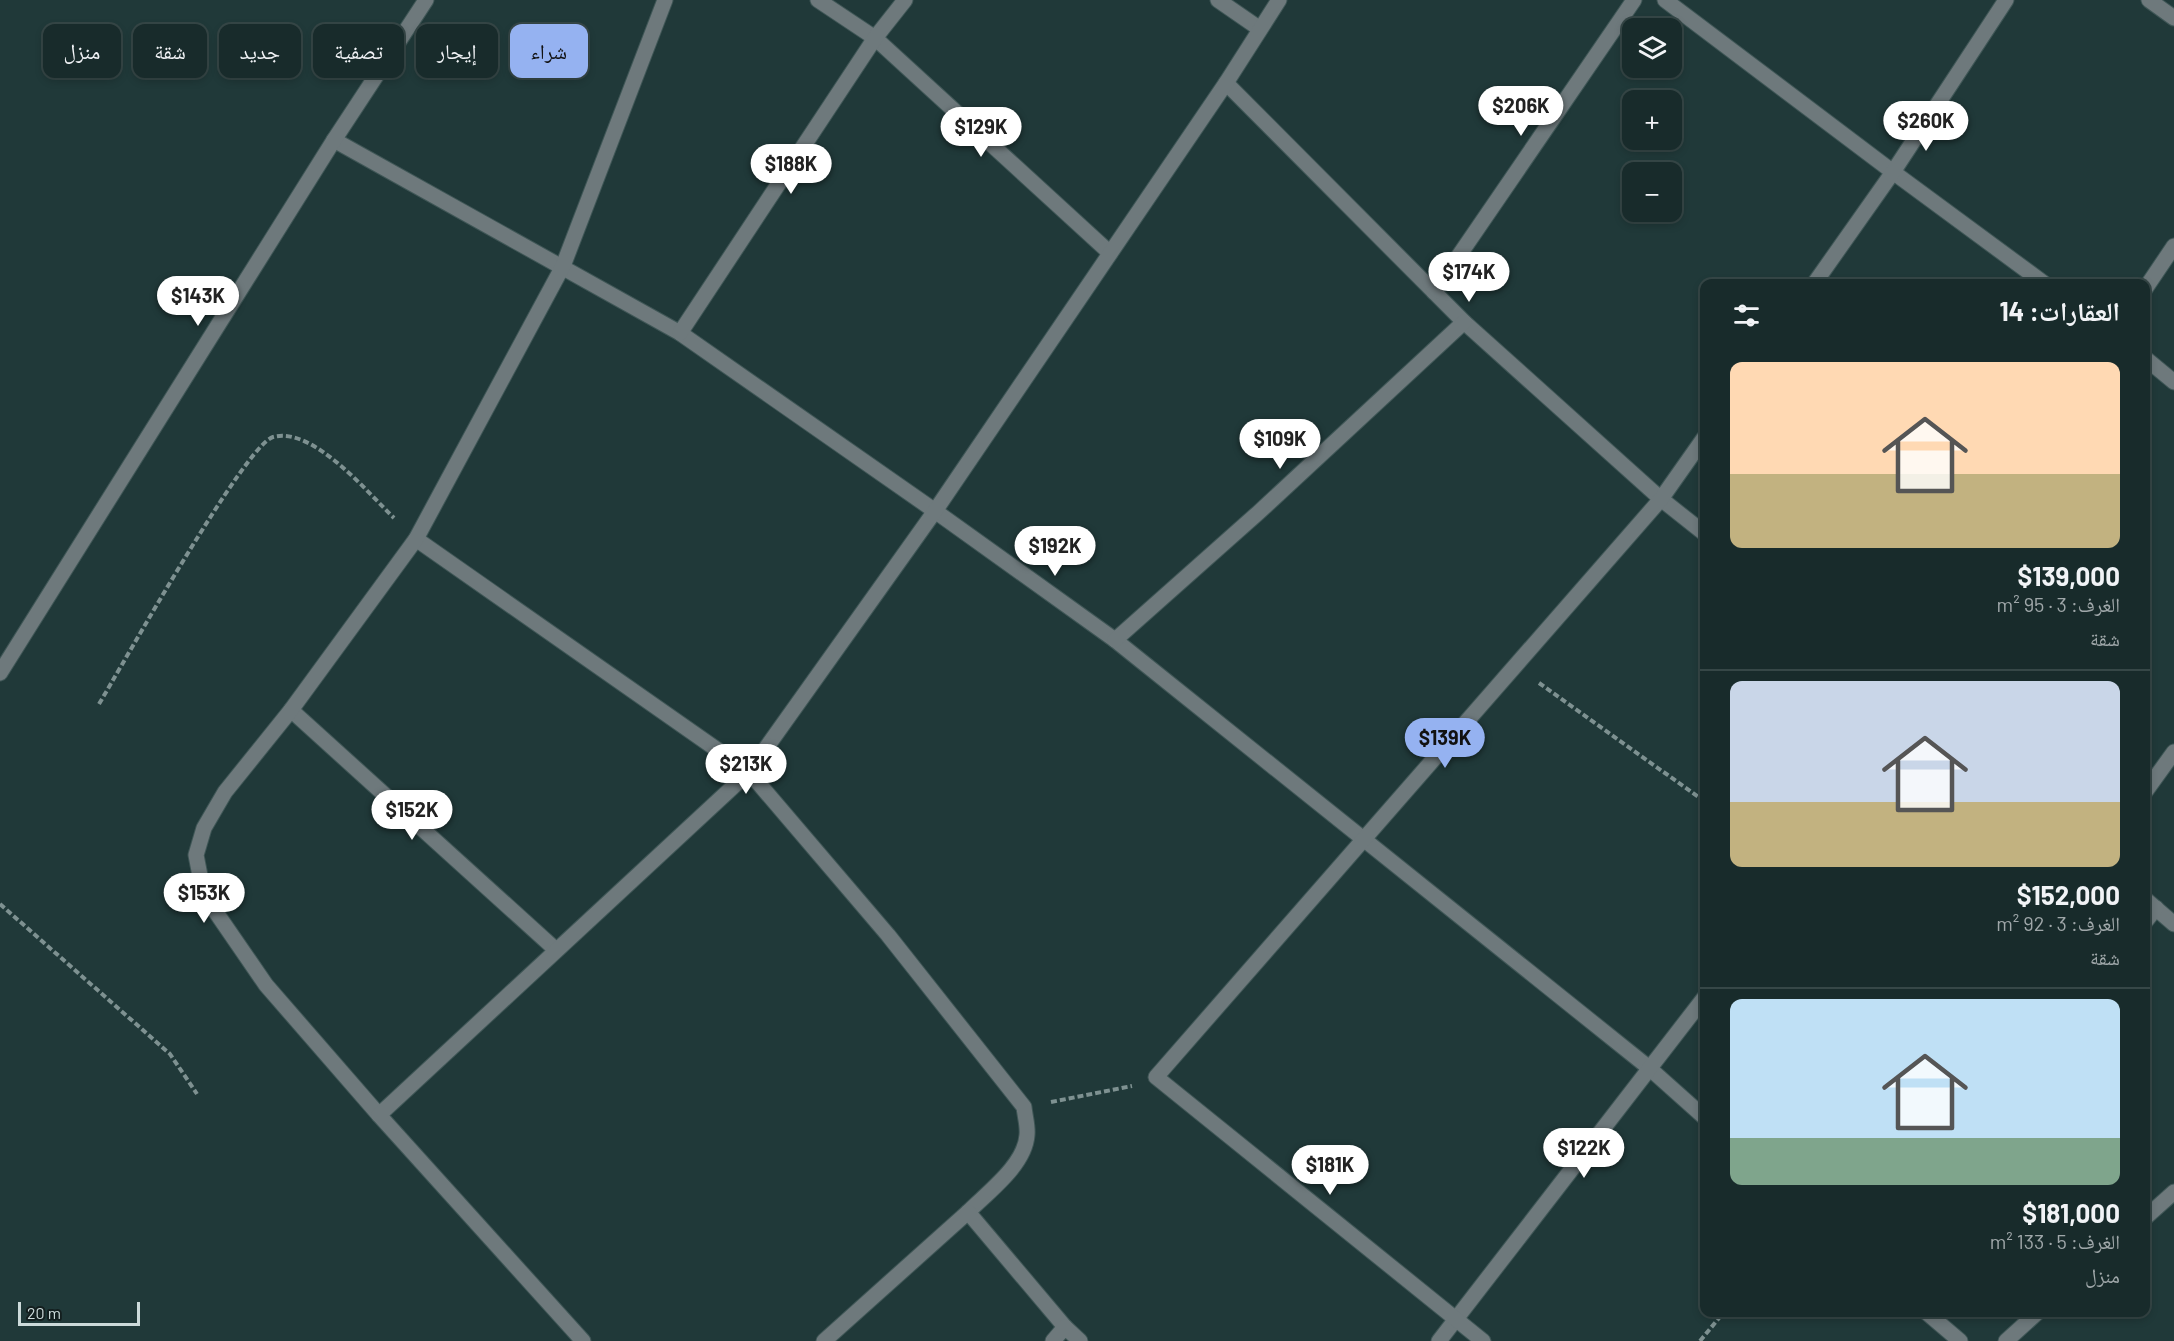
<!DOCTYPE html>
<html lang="ar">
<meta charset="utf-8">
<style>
:root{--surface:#182b2b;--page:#213333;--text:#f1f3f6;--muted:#9fa7a9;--line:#364747;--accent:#95b2f1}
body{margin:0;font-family:Barlow,"Noto Naskh Arabic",sans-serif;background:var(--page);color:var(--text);direction:rtl;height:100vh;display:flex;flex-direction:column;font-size:22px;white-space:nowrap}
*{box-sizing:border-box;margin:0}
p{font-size:20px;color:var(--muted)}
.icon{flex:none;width:33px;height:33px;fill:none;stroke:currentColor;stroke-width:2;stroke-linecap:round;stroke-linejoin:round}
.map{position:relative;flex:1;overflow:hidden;direction:ltr}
.sheet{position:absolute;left:1700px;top:279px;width:450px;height:1038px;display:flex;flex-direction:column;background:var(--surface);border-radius:12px;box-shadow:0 3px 9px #0003,0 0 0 2px var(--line);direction:rtl}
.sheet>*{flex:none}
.top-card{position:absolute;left:18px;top:24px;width:570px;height:54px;direction:rtl;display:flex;gap:12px}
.fabs{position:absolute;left:1622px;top:18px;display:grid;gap:12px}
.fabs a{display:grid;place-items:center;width:60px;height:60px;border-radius:12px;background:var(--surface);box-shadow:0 3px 9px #0003,0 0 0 2px var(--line);font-size:30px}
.scale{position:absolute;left:18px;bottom:15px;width:122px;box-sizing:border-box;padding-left:6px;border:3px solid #ccdada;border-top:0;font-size:16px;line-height:21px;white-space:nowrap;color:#ccdada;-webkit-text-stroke:4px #131e1e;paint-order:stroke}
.price{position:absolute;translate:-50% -51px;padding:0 14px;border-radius:21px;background:#fff;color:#222;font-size:20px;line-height:39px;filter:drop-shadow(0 2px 3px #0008)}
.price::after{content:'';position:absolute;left:50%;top:36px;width:18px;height:14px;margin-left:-9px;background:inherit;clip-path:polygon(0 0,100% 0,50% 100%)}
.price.active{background:var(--accent);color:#111}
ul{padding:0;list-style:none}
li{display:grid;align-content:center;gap:12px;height:318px;padding:0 30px}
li+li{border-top:2px solid var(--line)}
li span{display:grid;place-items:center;height:186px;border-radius:12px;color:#555}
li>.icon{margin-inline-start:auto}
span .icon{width:108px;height:108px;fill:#fffc;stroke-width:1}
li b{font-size:26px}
h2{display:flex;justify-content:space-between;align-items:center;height:72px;padding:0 30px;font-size:26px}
.pill{padding:0 21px;border-radius:12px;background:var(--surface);box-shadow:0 3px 9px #0003,0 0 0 2px var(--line);font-size:21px;line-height:54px}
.pill.active{background:var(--accent);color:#111}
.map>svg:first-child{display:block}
</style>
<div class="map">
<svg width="2174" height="1341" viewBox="0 0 2174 1341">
<rect width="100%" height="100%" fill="#203939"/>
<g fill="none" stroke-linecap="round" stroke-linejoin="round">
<defs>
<g id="minor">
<polyline points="818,0 875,38 1110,253"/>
<polyline points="1218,0 1260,29"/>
<polyline points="1665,0 1893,172 2045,284"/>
<polyline points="2149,0 2174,18"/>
<polyline points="1226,83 1464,322 1661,499 1704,533"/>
<polyline points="334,140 680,333 935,511 1115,640 1648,1067 1704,1117"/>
<polyline points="1814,284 1893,172 2006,0"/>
<polyline points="2145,289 2174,246"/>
<polyline points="1434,292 1634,0"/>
<polyline points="680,333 875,38 905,0"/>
<polyline points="2145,358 2174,382"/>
<path d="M416,539L749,772L888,935L1024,1107C1025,1117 1028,1126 1027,1135C1025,1165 988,1192 968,1212"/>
<polyline points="1115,640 1258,513 1464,322"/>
<polyline points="0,673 334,140 426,0"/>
<polyline points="291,710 555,949"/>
<polyline points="2145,792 2174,752"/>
<polyline points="2145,899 2174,924"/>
<polyline points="2145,922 2156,908"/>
<polyline points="379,1115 266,985 213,908 201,881 196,855 204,828 225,792 291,710 416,539 563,266 665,0"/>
<polyline points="2145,1218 2174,1192"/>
<polyline points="1926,1312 1960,1341"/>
<polyline points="583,1341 379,1115 749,772 935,511 1226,83 1279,0"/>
<polyline points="824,1341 968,1212 1065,1327"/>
<polyline points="1053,1341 1065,1327 1080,1341"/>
<polyline points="1439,1341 1704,998"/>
<polyline points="1483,1341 1156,1077 1661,499 1704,438"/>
<polyline points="2006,1341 2038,1312"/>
</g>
</defs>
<!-- minor casing -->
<use href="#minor" stroke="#3f5656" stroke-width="17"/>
<!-- path -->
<g stroke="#7e9191" stroke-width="4" stroke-dasharray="6 3" stroke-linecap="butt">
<polyline points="1539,683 1704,801"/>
<path d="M99,704C122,666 245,445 273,437C313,426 368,493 394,518"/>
<polyline points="0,904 170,1054 197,1094"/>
<polyline points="1051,1102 1132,1086"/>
<polyline points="1700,1341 1724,1312"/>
</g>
<!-- minor -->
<use href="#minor" stroke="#6e797c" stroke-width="15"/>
</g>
</svg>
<div class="fabs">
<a><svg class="icon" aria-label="layers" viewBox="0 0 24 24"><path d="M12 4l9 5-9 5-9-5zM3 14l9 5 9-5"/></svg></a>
<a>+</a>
<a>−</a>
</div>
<div class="scale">20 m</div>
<b class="price" style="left:1521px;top:137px">$206K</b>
<b class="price" style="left:1926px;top:152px">$260K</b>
<b class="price" style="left:981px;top:158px">$129K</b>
<b class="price" style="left:791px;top:195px">$188K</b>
<b class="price" style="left:1469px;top:303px">$174K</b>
<b class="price" style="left:198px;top:327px">$143K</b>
<b class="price" style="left:1280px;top:470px">$109K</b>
<b class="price" style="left:1055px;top:577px">$192K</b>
<b class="price active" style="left:1445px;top:769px">$139K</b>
<b class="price" style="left:746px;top:795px">$213K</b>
<b class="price" style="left:412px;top:841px">$152K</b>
<b class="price" style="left:204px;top:924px">$153K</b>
<b class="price" style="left:1584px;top:1179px">$122K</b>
<b class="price" style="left:1330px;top:1196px">$181K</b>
<div class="top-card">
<a class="pill active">شراء</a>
<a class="pill">إيجار</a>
<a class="pill">تصفية</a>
<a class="pill">جديد</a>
<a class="pill">شقة</a>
<a class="pill">منزل</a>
</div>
<section class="sheet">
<h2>العقارات: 14<svg class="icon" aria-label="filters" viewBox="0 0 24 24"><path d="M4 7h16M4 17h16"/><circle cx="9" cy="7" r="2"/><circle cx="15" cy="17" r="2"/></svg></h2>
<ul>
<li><span style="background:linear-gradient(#ffd9b3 60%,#c2b280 0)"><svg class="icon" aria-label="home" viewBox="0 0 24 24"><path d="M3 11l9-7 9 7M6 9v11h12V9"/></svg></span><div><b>$139,000</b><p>الغرف: 3 · 95 m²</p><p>شقة</p></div></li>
<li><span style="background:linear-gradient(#c9d6e8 65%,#c2b280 0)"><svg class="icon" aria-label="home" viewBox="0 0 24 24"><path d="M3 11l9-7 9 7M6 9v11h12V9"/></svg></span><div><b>$152,000</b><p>الغرف: 3 · 92 m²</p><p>شقة</p></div></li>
<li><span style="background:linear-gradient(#bfe0f5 75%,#7fa58c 0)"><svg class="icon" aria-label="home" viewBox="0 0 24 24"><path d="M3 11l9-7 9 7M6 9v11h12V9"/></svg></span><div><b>$181,000</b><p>الغرف: 5 · 133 m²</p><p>منزل</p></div></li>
</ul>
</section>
</div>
